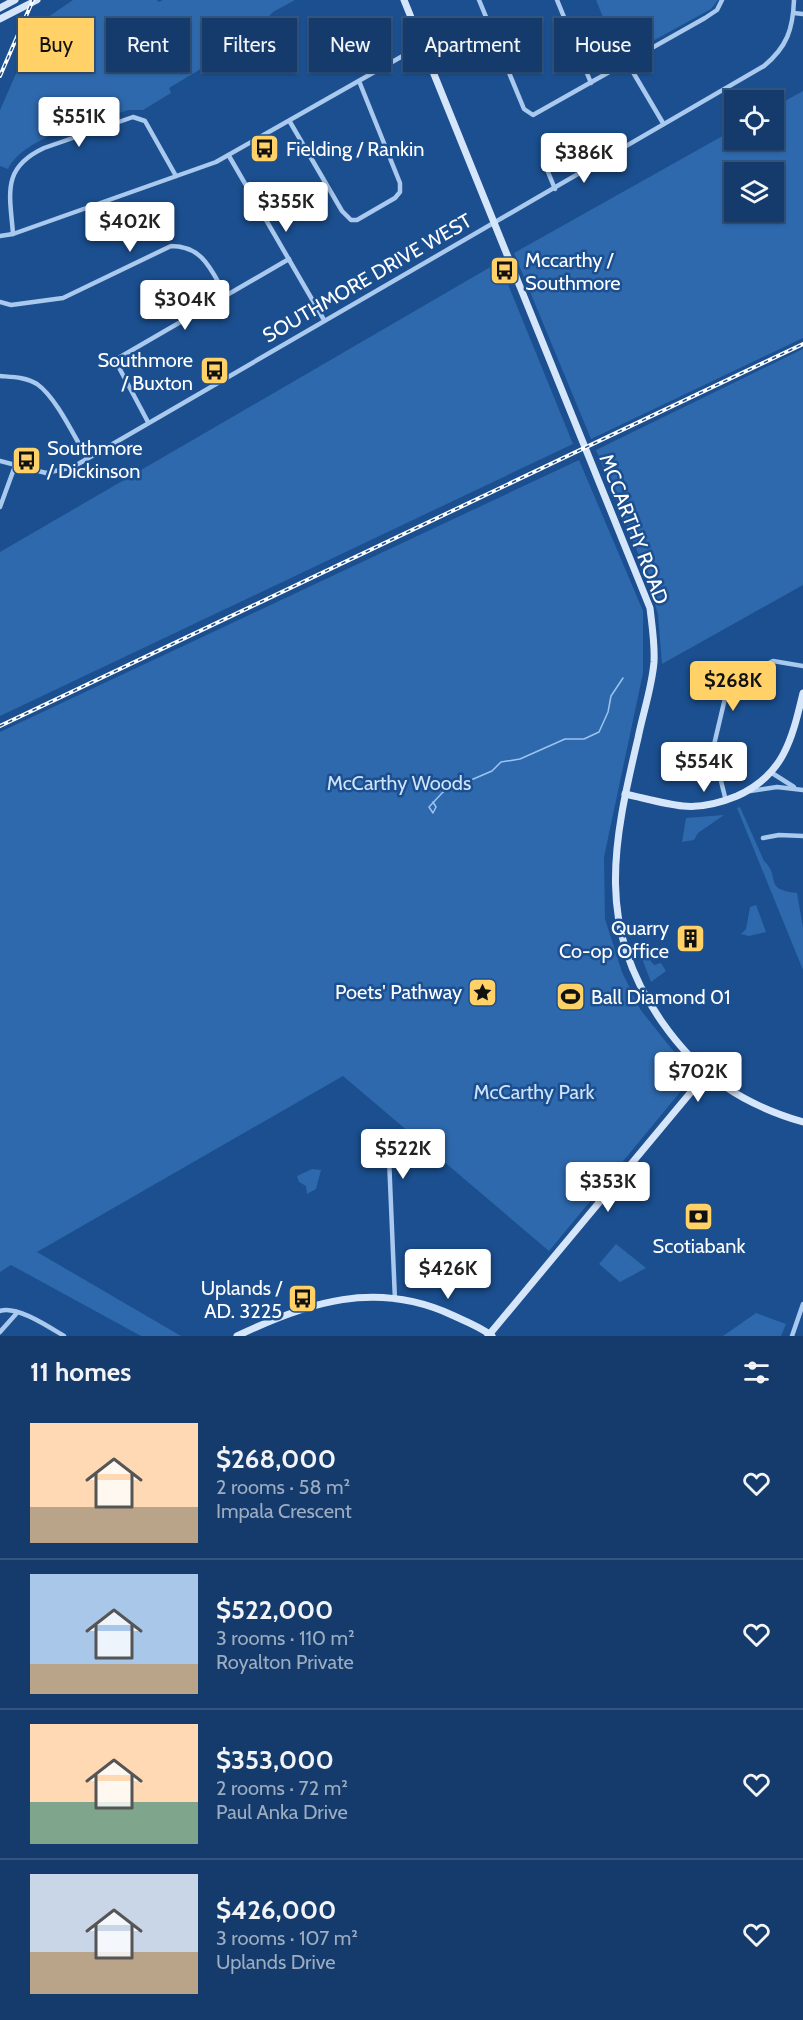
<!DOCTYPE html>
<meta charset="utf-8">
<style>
:root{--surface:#143b6b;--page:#214673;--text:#f1f3f6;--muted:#9dadc1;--line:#33557e;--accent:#ffd166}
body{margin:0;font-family:Cabin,sans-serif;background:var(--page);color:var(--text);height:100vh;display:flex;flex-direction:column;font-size:22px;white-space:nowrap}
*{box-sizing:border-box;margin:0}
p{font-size:20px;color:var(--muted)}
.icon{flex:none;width:33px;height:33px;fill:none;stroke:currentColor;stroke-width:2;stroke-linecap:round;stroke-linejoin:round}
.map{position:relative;height:1336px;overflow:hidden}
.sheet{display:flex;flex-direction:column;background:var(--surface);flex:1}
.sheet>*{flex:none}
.hud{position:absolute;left:18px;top:18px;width:768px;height:54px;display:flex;gap:12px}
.buttons{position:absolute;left:724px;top:90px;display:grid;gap:12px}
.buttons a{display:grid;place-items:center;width:60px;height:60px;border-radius:0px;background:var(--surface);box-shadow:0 2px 4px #0004,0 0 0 2px var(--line);font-size:30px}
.price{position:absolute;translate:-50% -51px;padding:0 14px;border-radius:6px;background:#fff;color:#222;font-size:20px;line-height:39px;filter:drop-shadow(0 2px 3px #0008)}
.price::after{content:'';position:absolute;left:50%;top:36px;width:18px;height:14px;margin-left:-9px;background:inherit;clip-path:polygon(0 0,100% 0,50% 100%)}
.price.selected{background:var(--accent);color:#111}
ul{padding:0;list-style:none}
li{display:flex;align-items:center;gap:18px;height:150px;padding:0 30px}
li+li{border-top:2px solid var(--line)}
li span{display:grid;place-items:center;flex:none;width:168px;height:120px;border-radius:0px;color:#555}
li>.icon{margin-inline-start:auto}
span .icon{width:72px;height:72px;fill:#fffc;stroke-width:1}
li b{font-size:26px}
h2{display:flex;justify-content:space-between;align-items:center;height:72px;padding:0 30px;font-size:26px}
.tag{padding:0 21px;border-radius:0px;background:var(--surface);box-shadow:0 2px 4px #0004,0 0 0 2px var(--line);font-size:21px;line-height:54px}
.tag.selected{background:var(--accent);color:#111}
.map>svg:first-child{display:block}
</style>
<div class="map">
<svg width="803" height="1336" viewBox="0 0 803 1336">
<rect width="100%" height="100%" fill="#1b4f8f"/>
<!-- green -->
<g fill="#2e69ad" fill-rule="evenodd">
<path d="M73,0H157L159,2L163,0H295L273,12L244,43L169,88L171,93L143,110H128C94,122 25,135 8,169L0,166V110L38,24Z"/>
<polygon points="596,0 718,0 711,9 620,59"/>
<path d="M803,91V338L591,439L514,253L735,129V140H774V107ZM774,172V212H735V172Z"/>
<polygon points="499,262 573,444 0,716 0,552"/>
<polygon points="803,349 803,585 662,664 658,615 648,578 596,450"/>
<polygon points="579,460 643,611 643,673 604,857 605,919 622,972 640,1009 670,1047 695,1074 549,1251 343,1076 37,1252 181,1336 141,1336 11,1265 0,1272 0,732"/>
<path d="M740,807L764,861C782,878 762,889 797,893L803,928V970L737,808Z"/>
<polygon points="724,815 698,833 694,840 682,842 686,818"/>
<polygon points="756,905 766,932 749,936 741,934 746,929 750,907"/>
<polygon points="636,943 654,965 661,963 666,971 651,982"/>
<polygon points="312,1169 321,1170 316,1189 307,1194 306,1186 299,1182 297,1176"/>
<polygon points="616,1244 646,1268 620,1282 599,1264"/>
<polygon points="756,1313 786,1324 781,1336 723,1336"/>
</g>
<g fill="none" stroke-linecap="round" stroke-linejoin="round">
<!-- stream -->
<polyline stroke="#9cc4f0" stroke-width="1.5" points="433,802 436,807 433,813 429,807 443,792 492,771 501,762 520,759 565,739 584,739 599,732 608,712 611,696 623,678"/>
<!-- street -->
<g stroke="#a9c9ee" stroke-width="4.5">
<polyline points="479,0 524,109 533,115 705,18 717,10 722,0"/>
<polyline points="557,0 591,83"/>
<polyline points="794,13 803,14"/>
<polyline points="627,62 663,123"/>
<polyline points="290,122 342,211 351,220 357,220 395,198 400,192 400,183 359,81"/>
<polyline points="229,156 324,320"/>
<polyline points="548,172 555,189"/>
<path d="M13,234C10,194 1,168 44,148L133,117L145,121L176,176"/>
<polyline points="0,236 13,234 216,162 422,45"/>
<path d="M0,302L11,305L63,298L171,246C203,246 211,270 225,294"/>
<path d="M0,376C12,377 26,377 37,384C56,397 75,438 87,458"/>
<polyline points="148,422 115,360 289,259"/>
<path d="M0,461L46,473L73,467L764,66C787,47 793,29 794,0"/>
<polyline points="0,507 15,466"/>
<polyline points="772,773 794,787"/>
<polyline points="750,791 777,787 803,790"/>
<polyline points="726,801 713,749 726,694 732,683 773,661 803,666"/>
<polyline points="763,838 779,835 803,836"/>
<polyline points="389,1158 388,1149 397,1135 406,1143 389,1158 395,1300"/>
<path d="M0,1311C16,1305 49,1327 64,1336"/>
<polyline points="0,1332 16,1314"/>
<polyline points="792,1336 803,1304"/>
</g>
<!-- secondary -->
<g stroke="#d6e6fa" stroke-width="7">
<path d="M404,0L650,608C652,626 655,644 654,662C652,687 643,713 638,738C613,844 595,926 662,1022C699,1075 741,1104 803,1122"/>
<polyline points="0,8 15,0"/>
<polyline points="0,19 37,0"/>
<path d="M625,794C644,798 664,804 683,806C702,808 720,803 737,796C784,775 792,739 803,693"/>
<path d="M237,1336C308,1302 376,1280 452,1315C465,1321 481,1327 492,1336"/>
<polyline points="488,1336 706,1074"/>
</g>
<defs>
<g id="rail">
<polyline points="0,76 33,0"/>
<polyline points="0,726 803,344"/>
</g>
</defs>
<!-- rail casing -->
<use href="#rail" stroke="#fff" stroke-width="4"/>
<!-- rail -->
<use href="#rail" stroke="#1b4f8f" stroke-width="1.5" stroke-dasharray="4.5" stroke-linecap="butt"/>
</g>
<!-- icons -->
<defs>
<symbol id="bus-square" viewBox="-11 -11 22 22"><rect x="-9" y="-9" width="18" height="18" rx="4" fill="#ffd166" stroke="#1b4f8f"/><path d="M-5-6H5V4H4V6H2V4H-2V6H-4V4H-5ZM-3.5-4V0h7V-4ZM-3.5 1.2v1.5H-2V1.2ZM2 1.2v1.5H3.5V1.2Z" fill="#111"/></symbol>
<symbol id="building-square" viewBox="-11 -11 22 22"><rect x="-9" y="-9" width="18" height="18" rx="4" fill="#ffd166" stroke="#1b4f8f"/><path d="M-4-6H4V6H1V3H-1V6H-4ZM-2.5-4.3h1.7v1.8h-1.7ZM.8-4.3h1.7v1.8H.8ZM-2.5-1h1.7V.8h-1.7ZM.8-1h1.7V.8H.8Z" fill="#111"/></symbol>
<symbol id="sight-square" viewBox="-11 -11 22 22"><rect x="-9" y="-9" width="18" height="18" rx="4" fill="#ffd166" stroke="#1b4f8f"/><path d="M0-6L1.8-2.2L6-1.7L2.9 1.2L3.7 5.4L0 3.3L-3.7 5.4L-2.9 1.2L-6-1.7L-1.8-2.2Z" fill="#111"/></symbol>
<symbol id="stadium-square" viewBox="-11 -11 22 22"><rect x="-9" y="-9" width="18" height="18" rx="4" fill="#ffd166" stroke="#1b4f8f"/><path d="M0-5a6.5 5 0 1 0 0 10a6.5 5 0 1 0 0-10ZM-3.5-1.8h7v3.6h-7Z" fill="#111"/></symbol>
<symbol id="bank-square" viewBox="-11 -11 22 22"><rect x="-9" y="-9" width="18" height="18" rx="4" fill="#ffd166" stroke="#1b4f8f"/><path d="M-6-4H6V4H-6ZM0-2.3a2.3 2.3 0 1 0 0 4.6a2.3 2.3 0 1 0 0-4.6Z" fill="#111"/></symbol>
</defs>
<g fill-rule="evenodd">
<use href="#bus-square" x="248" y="132" width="33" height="33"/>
<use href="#bus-square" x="488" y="254" width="33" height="33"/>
<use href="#bus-square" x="198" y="354" width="33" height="33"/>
<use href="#bus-square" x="10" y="444" width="33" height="33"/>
<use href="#building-square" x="674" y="922" width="33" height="33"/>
<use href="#sight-square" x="466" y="976" width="33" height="33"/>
<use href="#stadium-square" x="554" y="980" width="33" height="33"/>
<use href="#bank-square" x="682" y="1200" width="33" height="33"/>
<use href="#bus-square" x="286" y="1282" width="33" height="33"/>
</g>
<g text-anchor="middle" stroke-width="5" stroke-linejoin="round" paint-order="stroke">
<!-- poi labels -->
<g font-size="20" fill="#fff" stroke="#1b4f8f" text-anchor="start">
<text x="286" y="156">Fielding / Rankin</text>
<text x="525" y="267">Mccarthy /<tspan x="525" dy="23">Southmore</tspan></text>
<text x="193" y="367" text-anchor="end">Southmore<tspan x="193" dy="23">/ Buxton</tspan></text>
<text x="47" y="455">Southmore<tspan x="47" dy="23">/ Dickinson</tspan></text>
<text x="669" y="935" text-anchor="end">Quarry<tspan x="669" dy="23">Co-op Office</tspan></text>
<text x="462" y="999" text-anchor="end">Poets' Pathway</text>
<text x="591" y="1004">Ball Diamond 01</text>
<text x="699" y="1253" text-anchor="middle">Scotiabank</text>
<text x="282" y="1295" text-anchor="end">Uplands /<tspan x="282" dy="23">AD. 3225</tspan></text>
</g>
<!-- street labels -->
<g font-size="20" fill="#fff" stroke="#1b4f8f">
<text transform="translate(367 278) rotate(-30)" y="7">SOUTHMORE DRIVE WEST</text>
<text transform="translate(634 529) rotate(69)" y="7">MCCARTHY ROAD</text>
</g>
<!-- park labels -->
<g font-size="20" fill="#cfe3fa" stroke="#1b4f8f">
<text x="399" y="790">McCarthy Woods</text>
<text x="534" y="1099">McCarthy Park</text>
</g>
</g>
</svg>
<div class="buttons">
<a><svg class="icon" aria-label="locate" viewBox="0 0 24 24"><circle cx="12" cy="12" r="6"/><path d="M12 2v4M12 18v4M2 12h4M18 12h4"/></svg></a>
<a><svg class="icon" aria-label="layers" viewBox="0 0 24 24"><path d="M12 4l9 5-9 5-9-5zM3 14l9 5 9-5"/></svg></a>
</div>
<b class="price" style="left:79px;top:148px">$551K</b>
<b class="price" style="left:584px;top:184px">$386K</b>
<b class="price" style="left:286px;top:233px">$355K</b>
<b class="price" style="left:130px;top:253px">$402K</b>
<b class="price" style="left:185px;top:331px">$304K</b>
<b class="price selected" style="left:733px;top:712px">$268K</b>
<b class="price" style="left:704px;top:793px">$554K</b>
<b class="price" style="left:698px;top:1103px">$702K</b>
<b class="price" style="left:403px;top:1180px">$522K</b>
<b class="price" style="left:608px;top:1213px">$353K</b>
<b class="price" style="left:448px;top:1300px">$426K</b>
<div class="hud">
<a class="tag selected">Buy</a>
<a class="tag">Rent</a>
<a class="tag">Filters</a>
<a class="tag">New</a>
<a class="tag">Apartment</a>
<a class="tag">House</a>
</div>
</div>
<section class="sheet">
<h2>11 homes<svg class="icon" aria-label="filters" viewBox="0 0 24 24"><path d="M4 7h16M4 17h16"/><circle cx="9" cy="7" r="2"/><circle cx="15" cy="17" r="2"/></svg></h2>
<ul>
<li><span style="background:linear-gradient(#ffd9b3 70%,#b9a48a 0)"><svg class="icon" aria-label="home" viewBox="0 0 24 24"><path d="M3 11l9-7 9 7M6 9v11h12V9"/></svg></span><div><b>$268,000</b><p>2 rooms · 58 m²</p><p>Impala Crescent</p></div><svg class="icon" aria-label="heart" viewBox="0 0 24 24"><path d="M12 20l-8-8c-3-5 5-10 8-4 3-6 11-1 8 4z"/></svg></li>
<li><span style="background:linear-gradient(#a9c7e8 75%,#b9a48a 0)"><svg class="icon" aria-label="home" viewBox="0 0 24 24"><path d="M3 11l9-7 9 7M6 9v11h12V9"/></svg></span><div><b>$522,000</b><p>3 rooms · 110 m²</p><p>Royalton Private</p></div><svg class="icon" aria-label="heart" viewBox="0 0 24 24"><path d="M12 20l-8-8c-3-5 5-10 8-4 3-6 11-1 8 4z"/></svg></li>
<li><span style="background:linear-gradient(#ffd9b3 65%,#7fa58c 0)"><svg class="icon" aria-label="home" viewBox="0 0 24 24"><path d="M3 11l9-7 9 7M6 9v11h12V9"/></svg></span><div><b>$353,000</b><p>2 rooms · 72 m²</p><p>Paul Anka Drive</p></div><svg class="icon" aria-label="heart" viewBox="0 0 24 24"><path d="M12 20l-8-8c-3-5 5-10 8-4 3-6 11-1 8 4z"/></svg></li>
<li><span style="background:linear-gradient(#c9d6e8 65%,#b9a48a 0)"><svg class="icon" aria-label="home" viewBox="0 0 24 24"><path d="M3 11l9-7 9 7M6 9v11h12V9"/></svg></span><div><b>$426,000</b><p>3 rooms · 107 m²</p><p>Uplands Drive</p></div><svg class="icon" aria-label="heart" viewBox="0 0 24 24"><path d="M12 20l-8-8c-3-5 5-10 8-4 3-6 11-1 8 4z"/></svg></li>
</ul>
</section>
